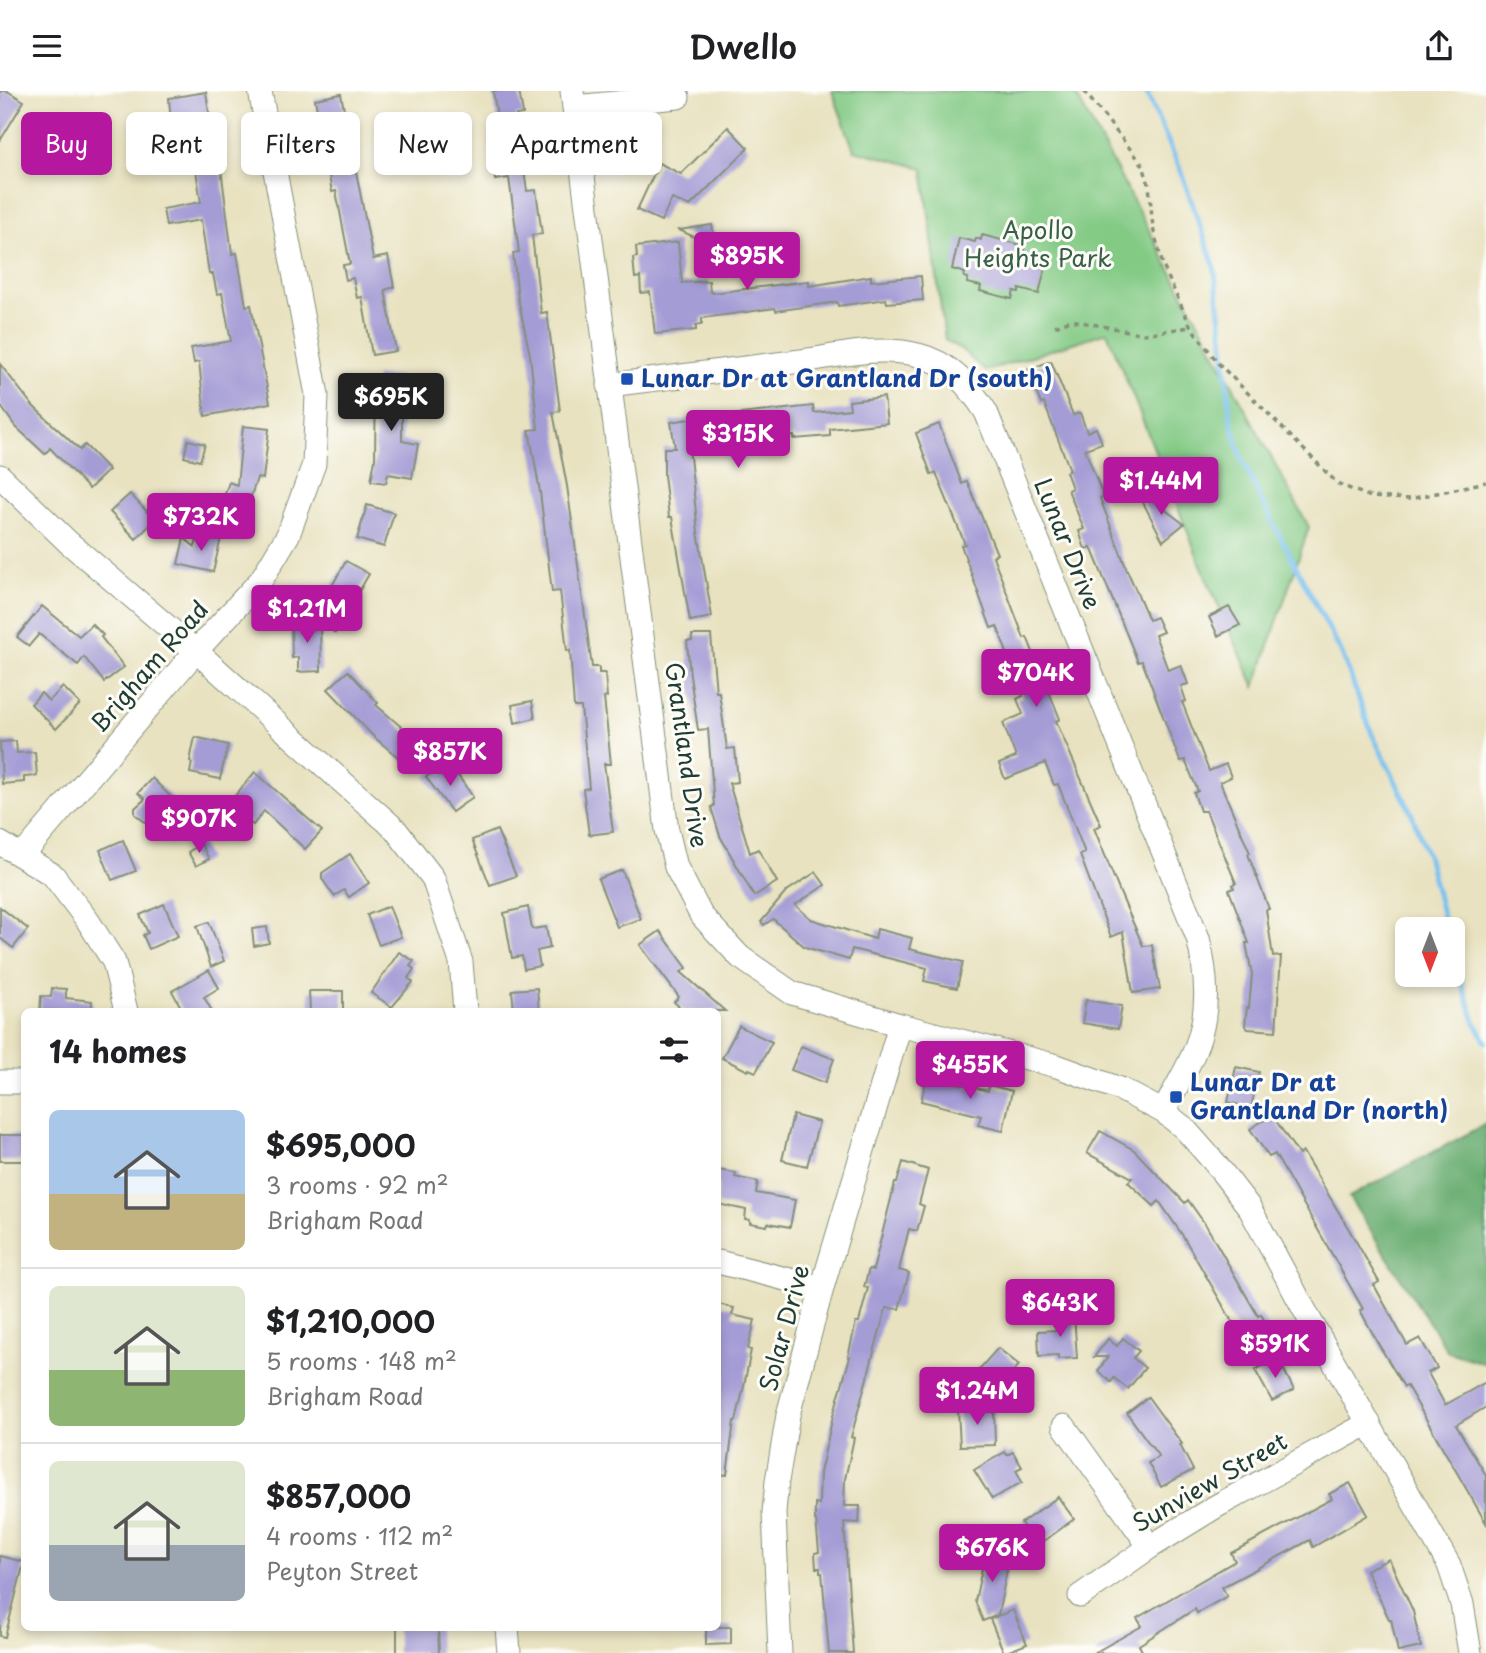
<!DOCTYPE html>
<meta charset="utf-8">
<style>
:root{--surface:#fff;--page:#f2f2f2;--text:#202124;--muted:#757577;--line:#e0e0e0;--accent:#b5179e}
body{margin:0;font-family:"Playpen Sans",sans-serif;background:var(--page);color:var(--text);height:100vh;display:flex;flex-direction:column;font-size:26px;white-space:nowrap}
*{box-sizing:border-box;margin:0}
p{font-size:23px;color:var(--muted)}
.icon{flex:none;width:38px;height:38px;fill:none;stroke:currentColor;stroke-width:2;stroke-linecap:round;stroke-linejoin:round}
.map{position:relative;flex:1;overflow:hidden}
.sheet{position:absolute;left:21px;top:917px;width:700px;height:623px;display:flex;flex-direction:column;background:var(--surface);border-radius:10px;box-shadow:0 4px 10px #0003}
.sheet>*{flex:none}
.banner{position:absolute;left:21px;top:21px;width:700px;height:63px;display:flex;gap:14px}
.needle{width:46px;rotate:180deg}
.fabs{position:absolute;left:1395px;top:826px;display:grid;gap:14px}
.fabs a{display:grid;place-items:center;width:70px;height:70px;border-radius:10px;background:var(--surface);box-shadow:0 4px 10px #0003;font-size:35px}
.price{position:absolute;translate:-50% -60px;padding:0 16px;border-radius:7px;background:var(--accent);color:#fff;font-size:23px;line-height:46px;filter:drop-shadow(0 2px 4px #0008)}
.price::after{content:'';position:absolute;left:50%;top:42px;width:21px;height:16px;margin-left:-10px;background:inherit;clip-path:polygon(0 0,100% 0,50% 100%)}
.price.active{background:#222;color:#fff}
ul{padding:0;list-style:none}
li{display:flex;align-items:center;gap:21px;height:175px;padding:0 28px}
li+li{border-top:2px solid var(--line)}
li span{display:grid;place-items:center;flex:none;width:196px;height:140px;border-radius:10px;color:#555}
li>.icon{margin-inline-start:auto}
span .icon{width:84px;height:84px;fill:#fffc;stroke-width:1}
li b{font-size:30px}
h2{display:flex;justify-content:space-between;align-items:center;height:84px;padding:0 28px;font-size:30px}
.chip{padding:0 24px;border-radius:10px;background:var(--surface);box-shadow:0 4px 10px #0003;font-size:24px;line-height:63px}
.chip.active{background:var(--accent);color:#fff}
header{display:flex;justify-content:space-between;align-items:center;height:91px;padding:0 28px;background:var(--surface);font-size:32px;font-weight:600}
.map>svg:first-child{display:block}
</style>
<header><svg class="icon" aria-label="menu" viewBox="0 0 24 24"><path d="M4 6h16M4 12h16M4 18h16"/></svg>Dwello<svg class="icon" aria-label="share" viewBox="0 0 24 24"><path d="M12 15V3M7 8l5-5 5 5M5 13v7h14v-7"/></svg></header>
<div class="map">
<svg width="1486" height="1562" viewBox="0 0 1486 1562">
<rect width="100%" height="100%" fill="#fdfcf7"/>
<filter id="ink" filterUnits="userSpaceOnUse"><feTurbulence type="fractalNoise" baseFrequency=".0143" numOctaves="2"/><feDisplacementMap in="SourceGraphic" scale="14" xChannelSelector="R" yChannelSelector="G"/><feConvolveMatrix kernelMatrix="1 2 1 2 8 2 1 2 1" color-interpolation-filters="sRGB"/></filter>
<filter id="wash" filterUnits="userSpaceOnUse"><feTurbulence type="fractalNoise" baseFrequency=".00686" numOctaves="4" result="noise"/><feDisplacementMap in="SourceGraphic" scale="28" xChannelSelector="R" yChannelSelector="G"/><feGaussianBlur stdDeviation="1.57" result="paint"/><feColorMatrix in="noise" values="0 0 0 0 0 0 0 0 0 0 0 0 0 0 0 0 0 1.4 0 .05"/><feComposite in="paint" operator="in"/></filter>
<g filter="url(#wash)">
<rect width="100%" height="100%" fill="#e8e2c0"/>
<!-- green -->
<polygon fill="#83ca85" stroke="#51845c" stroke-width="2" points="832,0 1074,0 1309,436 1255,596 1208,491 1107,241 985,280 962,259 945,249 923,77 854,59"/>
<!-- forest -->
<polygon fill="#6aae72" stroke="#447653" stroke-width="2" points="1486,1033 1486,1273 1448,1261 1349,1106"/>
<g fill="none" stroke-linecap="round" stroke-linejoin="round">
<!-- stream -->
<g stroke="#77c0f0" stroke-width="5">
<polyline points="1146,0 1180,78 1214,174 1224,254 1230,325 1241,366 1260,407 1342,563 1372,643 1411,721 1427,764 1446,838"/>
<polyline points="1452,864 1476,933 1486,951"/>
</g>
</g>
<g id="blocks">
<!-- building -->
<g fill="#a49cd5">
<polygon points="0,0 7,0 24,10 0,50"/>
<polygon points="493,0 519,0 523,23 516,24 527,100 536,99 542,143 532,144 541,222 547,221 560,320 553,321 567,395 592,576 599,576 599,582 605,582 607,606 604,607 611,673 604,673 613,741 589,744 583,698 589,697 581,616 574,616 570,559 567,560 560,500 552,501 540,401 529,339 538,338 530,264 518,207 513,162 519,161 509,87 495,89 489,46 500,45"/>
<polygon points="206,1 214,55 218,54 232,163 237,162 246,215 251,214 270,312 205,325 199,271 194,272 191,257 231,250 222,202 217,203 213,183 209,183 201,129 166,135 163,118 201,111 190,42 172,45 169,7"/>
<polygon points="341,3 373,168 388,165 394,196 385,199 396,260 372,264 362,206 357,207 353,187 346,189 343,174 350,173 336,100 332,101 315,8"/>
<polygon points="728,36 748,57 690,115 672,108 661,130 637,119 659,72 681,83"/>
<polygon points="712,134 715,150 705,151 679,139"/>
<polygon points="982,144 1025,155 1023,163 1027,164 1027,168 1046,173 1039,203 1019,198 1019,201 1014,200 1012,208 980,200 981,195 967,192 968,187 964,186 965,182 952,178 959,147 975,151 976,147 981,149"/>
<polygon points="678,151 682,192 709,190 710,200 713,202 809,190 809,195 871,185 871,190 921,185 923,209 887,212 886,208 838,215 837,211 776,220 775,217 702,227 702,233 696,234 696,239 655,243 650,201 641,202 640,186 635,187 633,167 637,166 636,156"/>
<polygon points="1051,270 1073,324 1080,322 1087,341 1096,337 1102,352 1085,358 1103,405 1100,407 1127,479 1149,529 1156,526 1163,541 1155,544 1168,579 1181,574 1188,593 1181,595 1186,610 1182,611 1209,680 1226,673 1231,686 1220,691 1250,762 1248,763 1269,818 1266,819 1273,866 1281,865 1276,940 1248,938 1245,935 1247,916 1249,917 1252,883 1246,852 1249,852 1229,799 1234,797 1233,794 1236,792 1206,720 1200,720 1194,702 1198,700 1185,669 1180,670 1142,570 1138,571 1091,456 1085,458 1079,440 1084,438 1068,399 1072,397 1066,381 1070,379 1044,312 1041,313 1027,279"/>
<polygon points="0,273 33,315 80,359 85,354 109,379 89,398 50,357 45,363 15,335 0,314"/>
<polygon points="376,285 402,286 402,350 418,353 412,387 388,383 386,392 371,390 375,368"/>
<polygon points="884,306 887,332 830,338 830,345 794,348 794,345 765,349 764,344 689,356 698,441 712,526 690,530 672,426 669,426 664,384 664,357 675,357 671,331 695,327 694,323 712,321 713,326 813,315 814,322 850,318 849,310"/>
<polygon points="939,333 962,393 967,390 997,463 993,465 1024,547 1027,546 1060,628 1056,630 1101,734 1094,737 1121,804 1143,855 1152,854 1160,898 1133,902 1123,841 1111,846 1080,764 1085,762 1058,693 1054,694 1045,672 1005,688 999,673 1016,666 1003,632 1023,623 1017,608 1023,605 997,535 991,537 961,454 965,453 936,382 931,383 916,342"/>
<polygon points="243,335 269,338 263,388 257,387 242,432 218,423 229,391 237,394"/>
<polygon points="188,349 205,353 200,370 184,366"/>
<polygon points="1135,396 1184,433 1163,450"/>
<polygon points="130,403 155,429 136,448 110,421"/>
<polygon points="367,414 394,422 384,456 357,448"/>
<polygon points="199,442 221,447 213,481 178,473 184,447 195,456"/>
<polygon points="346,470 369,483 335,542 316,523"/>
<polygon points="42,515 79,545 92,533 103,544 101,546 124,576 104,591 84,566 78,574 39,543 29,555 17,546"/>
<polygon points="1229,516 1240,534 1218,545 1209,526"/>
<polygon points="320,529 321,580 298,581 298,566 292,567 291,530"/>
<polygon points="692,544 711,544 716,601 719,601 727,658 735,657 738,691 729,692 750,762 758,758 777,791 754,805 720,745 711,716 714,715 708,638 698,639 690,585 687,550 692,550"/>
<polygon points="348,580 378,612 376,614 421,653 405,672 374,646 328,598"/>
<polygon points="63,596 80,613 56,638 31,613 41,602 49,610"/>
<polygon points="532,610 535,627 515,632 512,614"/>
<polygon points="195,646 228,654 220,688 190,682 192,671 190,670"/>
<polygon points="16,650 17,662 35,661 37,685 24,686 24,691 2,693 0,651"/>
<polygon points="439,676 443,683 452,676 473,706 452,721 426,686"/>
<polygon points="255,681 322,740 305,758 264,720 253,734 228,713"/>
<polygon points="152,687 178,713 178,719 157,741 135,723 135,717 145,708 138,702"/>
<polygon points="497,739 516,785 490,794 472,749"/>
<polygon points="123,749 136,780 112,789 100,759"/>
<polygon points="201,753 209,768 196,775 188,761"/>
<polygon points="350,763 369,792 349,806 344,799 334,805 322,788 322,782"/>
<polygon points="622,779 641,828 617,836 598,788"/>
<polygon points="816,781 825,794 795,814 811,828 875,848 877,838 912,847 909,858 963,871 957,897 924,890 927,877 852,858 849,869 805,856 773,828 764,834 761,831 787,800"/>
<polygon points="164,813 178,845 149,858 143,844 148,842 140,824"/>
<polygon points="389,815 401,846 379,854 367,824"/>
<polygon points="0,816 28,838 13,857 0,847"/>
<polygon points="528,816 532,838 546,836 550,857 537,860 540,875 524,878 522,865 512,867 504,822"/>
<polygon points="209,831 224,870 211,876 197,835"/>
<polygon points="267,836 269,852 254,855 252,838"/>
<polygon points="660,840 687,877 681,881 725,920 684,920 674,911 679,906 640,854"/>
<polygon points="399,861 414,870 410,875 414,878 408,887 413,891 392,916 371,902"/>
<polygon points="209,879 219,897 204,906 212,920 183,920 172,900"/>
<polygon points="52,897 66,898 66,907 92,910 92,920 40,920 41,905 51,906"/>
<polygon points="537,897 539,920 514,920 512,899"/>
<polygon points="309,900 343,900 343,920 310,920"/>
<polygon points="1086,909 1122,915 1118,938 1082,932"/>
<polygon points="739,935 772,951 756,981 749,978 748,980 722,967"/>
<polygon points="801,955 834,968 825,992 791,979"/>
<polygon points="1236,976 1259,981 1251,1017 1228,1011"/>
<polygon points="927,985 988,1000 989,994 1012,1000 1003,1040 978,1034 981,1025 921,1010"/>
<polygon points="793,1024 819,1031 807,1075 782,1069"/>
<polygon points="1272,1024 1299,1064 1303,1061 1357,1152 1379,1191 1374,1194 1407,1254 1420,1247 1437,1277 1428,1282 1445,1314 1486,1291 1486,1316 1456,1334 1486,1384 1486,1432 1407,1295 1404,1296 1379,1254 1360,1219 1363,1218 1275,1063 1269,1066 1250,1038"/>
<polygon points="1100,1040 1134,1059 1185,1112 1188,1109 1207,1136 1258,1225 1261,1223 1268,1237 1244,1251 1183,1145 1159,1110 1154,1115 1128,1091 1132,1087 1087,1062"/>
<rect x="0" y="1044" width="24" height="26"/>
<polygon points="903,1071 928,1079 919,1113 924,1115 917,1140 909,1138 899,1179 909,1182 899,1218 886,1217 851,1346 854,1347 845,1388 844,1415 860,1415 859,1432 844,1431 853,1562 829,1562 822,1482 820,1482 820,1477 816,1477 815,1462 819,1461 816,1429 815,1429 815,1412 819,1413 820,1382 833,1325 850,1266 848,1266 856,1231 859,1231 868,1197 864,1196 869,1178 873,1179 895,1092 897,1092"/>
<polygon points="718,1079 736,1082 735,1086 758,1091 756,1102 795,1109 790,1136 768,1132 767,1135 750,1132 750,1129 745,1128 746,1119 718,1113"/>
<polygon points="718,1213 734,1217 732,1224 755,1229 748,1258 751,1259 744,1295 736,1330 734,1330 727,1384 718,1383"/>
<polygon points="1058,1223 1074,1223 1077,1267 1058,1268 1058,1264 1039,1265 1038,1240 1058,1239"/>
<polygon points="1123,1247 1139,1260 1133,1267 1145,1277 1128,1298 1114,1287 1111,1291 1098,1280 1108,1266 1094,1266 1108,1248 1117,1255"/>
<polygon points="998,1257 1019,1274 996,1301 975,1283"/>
<polygon points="1278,1267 1294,1299 1272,1310 1255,1279"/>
<polygon points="1148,1306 1182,1353 1180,1354 1193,1379 1161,1396 1148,1372 1159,1366 1127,1322"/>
<polygon points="994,1317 995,1354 960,1355 958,1318"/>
<polygon points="1005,1361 1007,1364 1013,1361 1022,1376 1016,1379 1022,1391 992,1408 974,1379"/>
<polygon points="1350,1392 1368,1424 1313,1456 1310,1449 1222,1496 1227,1505 1197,1522 1195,1518 1139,1554 1143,1562 1094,1562 1142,1535 1137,1527 1235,1470 1231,1462 1332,1408 1329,1403"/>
<polygon points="1058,1406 1074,1428 1037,1455 1021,1432"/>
<polygon points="986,1459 1010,1464 998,1524 983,1530 975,1510"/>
<polygon points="0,1465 24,1471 5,1546 0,1545"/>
<polygon points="1389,1468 1413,1520 1421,1556 1398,1561 1391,1528 1389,1528 1366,1479"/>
<polygon points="1013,1519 1027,1553 1004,1562 990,1528"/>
<polygon points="397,1536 438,1536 439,1562 397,1562"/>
<polygon points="706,1536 731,1536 731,1553 706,1554"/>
</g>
</g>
</g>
<g filter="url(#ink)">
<use href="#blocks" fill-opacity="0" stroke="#84907a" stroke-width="2"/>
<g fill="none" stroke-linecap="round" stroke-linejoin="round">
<defs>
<g id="street">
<polyline points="572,0 667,739 676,776 701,824 740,866 792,902 900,934 1057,975 1120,998 1164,1021 1184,1037 1215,1072 1249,1116 1311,1231 1449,1474 1462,1513 1470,1562"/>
<polyline points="574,16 678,6"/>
<path d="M609,294C673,286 737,278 801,270C838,265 881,254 918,264C949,271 970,296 986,321L1198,847C1207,884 1210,920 1196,956C1188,979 1173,999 1164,1021"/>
<polyline points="0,385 68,451 196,560 395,738 433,787 461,871 465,920"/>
<polyline points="0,752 53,784 88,830 114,871 126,920"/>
<polyline points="23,764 196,560 261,489 288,444 314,373 317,304 260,0"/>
<polyline points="0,991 24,991"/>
<polyline points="718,1171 822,1197"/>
<polyline points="1064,1335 1150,1456"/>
<polyline points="1080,1505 1150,1456 1215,1416 1369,1332"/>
<polyline points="507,1536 509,1562"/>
<polyline points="780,1562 774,1421 777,1390 788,1324 822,1197 900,934"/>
</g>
</defs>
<!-- street casing -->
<use href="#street" stroke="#84907a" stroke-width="25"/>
<!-- path -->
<g stroke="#84907a" stroke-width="3.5" stroke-dasharray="5 5" stroke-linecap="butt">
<polyline points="1084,0 1143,74 1149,94 1153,137 1163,175 1191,236 1219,273 1338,393 1371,406 1410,408 1486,391"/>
<polyline points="1055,235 1071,229 1144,243 1191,236"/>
</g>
<!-- street -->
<use href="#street" stroke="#fff" stroke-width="23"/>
</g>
</g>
<!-- markers -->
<g fill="#1a4fb4" stroke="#fdfcf7" stroke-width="2.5">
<rect x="620" y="281" width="14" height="14" rx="3.5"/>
<rect x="1169" y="999" width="14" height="14" rx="3.5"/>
</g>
<g text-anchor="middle" stroke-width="6" stroke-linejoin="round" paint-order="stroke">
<!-- park labels -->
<g font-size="24" fill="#386048" stroke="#fdfcf7">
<text x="1038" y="148">Apollo<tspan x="1038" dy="28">Heights Park</tspan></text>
</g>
<!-- transit labels -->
<g font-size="24" font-weight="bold" fill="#164399" stroke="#fdfcf7" text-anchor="start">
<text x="641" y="296">Lunar Dr at Grantland Dr (south)</text>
<text x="1190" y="1000">Lunar Dr at<tspan x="1190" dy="28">Grantland Dr (north)</tspan></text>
</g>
<!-- street labels -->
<g font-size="24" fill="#1f3d34" stroke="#fdfcf7">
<text transform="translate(1067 453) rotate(68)" y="8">Lunar Drive</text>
<text transform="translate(150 576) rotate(-49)" y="8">Brigham Road</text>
<text transform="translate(686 664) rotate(82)" y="8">Grantland Drive</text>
<text transform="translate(785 1237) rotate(-75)" y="8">Solar Drive</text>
<text transform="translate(1210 1392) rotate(-30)" y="8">Sunview Street</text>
</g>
</g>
</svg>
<div class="fabs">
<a><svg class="needle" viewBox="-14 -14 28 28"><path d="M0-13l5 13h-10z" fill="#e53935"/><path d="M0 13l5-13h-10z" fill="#757577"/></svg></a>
</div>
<b class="price" style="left:747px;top:201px">$895K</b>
<b class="price active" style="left:391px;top:342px">$695K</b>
<b class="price" style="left:738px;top:379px">$315K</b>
<b class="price" style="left:1161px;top:426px">$1.44M</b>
<b class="price" style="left:201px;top:462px">$732K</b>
<b class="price" style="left:307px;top:554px">$1.21M</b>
<b class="price" style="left:1036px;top:618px">$704K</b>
<b class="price" style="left:450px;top:697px">$857K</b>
<b class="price" style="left:199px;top:764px">$907K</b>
<b class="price" style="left:970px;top:1010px">$455K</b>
<b class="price" style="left:1060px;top:1248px">$643K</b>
<b class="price" style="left:1275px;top:1289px">$591K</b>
<b class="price" style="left:977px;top:1336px">$1.24M</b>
<b class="price" style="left:992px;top:1493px">$676K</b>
<div class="banner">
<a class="chip active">Buy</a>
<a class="chip">Rent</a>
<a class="chip">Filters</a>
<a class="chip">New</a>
<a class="chip">Apartment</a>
</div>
<section class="sheet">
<h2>14 homes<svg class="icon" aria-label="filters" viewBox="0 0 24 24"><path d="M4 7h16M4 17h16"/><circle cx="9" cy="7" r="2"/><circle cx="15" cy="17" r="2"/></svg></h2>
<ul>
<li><span style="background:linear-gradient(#a9c7e8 60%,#c2b280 0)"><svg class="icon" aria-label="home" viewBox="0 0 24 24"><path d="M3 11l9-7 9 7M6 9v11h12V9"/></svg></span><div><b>$695,000</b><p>3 rooms · 92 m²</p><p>Brigham Road</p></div></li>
<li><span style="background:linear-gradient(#dfe7d0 60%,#8fb573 0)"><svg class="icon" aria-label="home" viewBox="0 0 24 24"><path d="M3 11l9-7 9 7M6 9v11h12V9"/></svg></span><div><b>$1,210,000</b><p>5 rooms · 148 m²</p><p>Brigham Road</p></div></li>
<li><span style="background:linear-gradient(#dfe7d0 60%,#9aa5b1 0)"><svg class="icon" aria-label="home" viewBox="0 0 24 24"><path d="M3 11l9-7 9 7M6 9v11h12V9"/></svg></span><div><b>$857,000</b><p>4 rooms · 112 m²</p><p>Peyton Street</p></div></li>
</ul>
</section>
</div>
